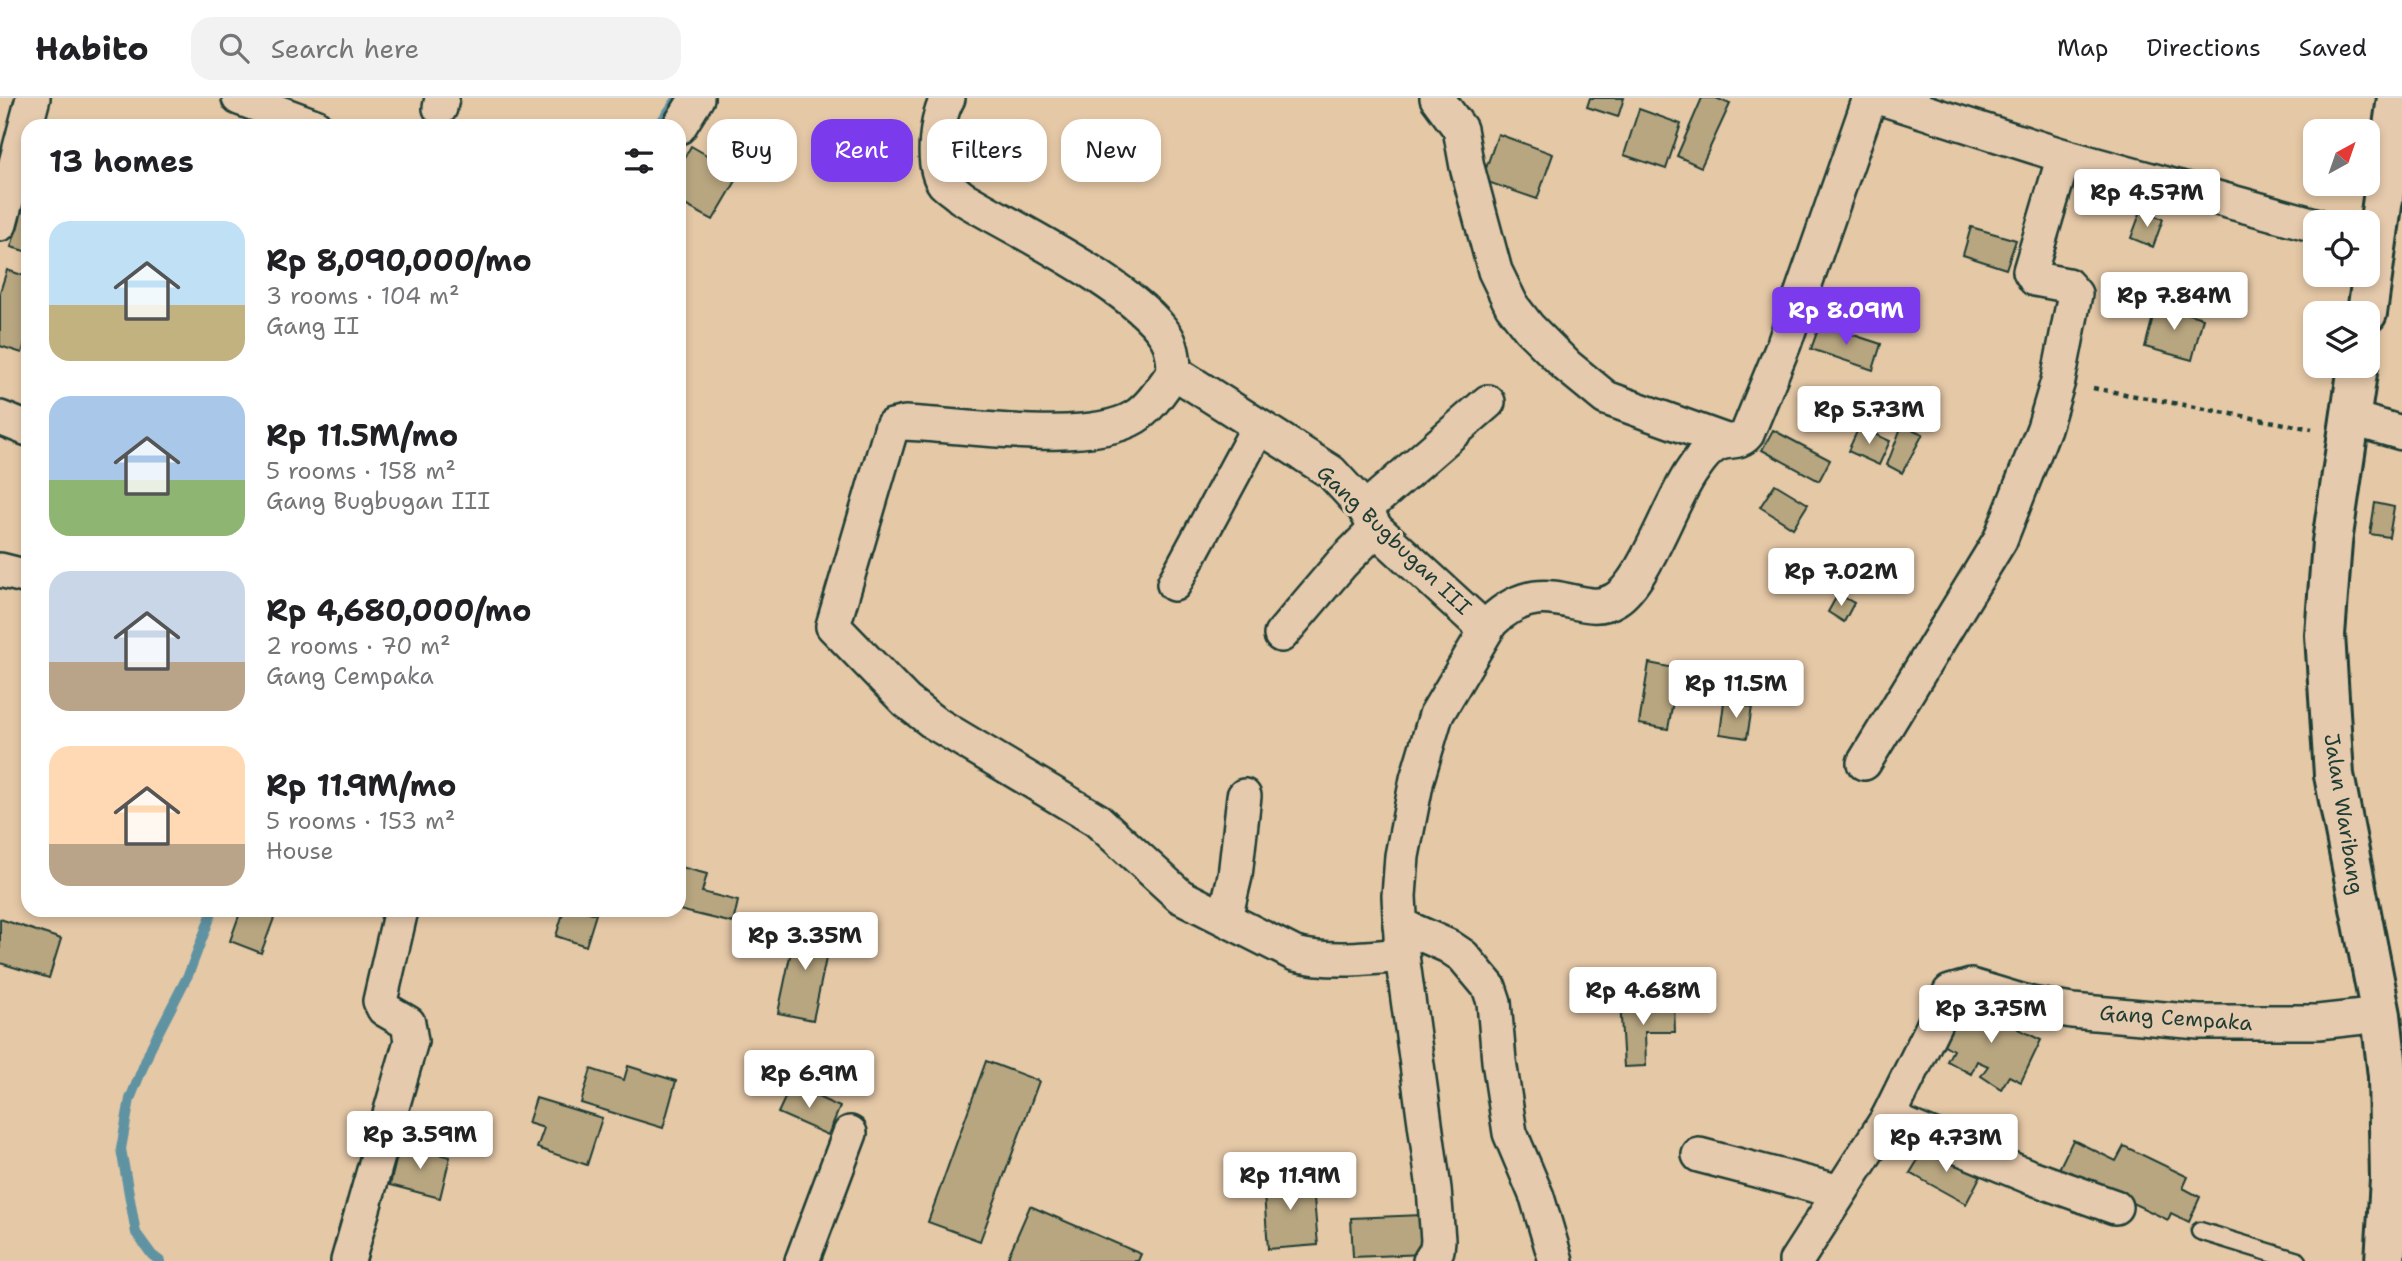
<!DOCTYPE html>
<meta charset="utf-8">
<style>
:root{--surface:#fff;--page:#f2f2f2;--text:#202124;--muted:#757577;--line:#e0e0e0;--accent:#7c3aed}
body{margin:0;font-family:"Shantell Sans",sans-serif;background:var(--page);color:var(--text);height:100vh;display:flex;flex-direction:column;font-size:26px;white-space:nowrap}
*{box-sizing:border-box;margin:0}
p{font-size:23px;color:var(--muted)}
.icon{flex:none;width:38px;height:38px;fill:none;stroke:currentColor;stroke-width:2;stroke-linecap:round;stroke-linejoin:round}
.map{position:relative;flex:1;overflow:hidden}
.side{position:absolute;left:21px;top:21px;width:665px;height:798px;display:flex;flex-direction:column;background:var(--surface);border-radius:21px;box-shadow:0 4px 10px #0003}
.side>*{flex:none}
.hud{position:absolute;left:707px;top:21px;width:665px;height:63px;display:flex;gap:14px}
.needle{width:46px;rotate:40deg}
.tools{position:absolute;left:2303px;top:21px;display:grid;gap:14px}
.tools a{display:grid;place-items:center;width:77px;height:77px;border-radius:14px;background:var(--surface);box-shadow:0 4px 10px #0003;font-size:35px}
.price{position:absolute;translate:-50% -60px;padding:0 16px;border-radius:7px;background:#fff;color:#222;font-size:23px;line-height:46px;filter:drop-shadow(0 2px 4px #0008)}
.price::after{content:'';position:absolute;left:50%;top:42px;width:21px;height:16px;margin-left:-10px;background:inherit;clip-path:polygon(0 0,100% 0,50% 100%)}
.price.active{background:var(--accent);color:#fff}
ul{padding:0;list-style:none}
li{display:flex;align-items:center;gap:21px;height:175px;padding:0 28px}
li span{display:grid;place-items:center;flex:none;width:196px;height:140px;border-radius:21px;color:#555}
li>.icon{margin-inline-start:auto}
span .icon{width:84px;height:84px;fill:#fffc;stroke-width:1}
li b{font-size:30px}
h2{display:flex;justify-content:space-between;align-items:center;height:84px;padding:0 28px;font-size:30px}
.tag{padding:0 24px;border-radius:21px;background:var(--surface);box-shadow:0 4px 10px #0003;font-size:24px;line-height:63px}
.tag.active{background:var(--accent);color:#fff}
header{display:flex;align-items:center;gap:42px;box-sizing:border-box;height:98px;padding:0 35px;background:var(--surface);border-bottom:2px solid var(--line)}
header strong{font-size:33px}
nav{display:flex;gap:38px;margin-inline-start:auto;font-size:24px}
.search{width:490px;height:63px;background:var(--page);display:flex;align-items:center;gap:18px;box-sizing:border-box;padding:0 24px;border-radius:21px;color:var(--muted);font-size:26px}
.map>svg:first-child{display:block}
</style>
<header>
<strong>Habito</strong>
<div class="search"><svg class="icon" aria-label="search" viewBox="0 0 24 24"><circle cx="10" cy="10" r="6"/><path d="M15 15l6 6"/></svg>Search here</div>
<nav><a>Map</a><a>Directions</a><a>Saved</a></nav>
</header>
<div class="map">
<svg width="2402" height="1163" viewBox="0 0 2402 1163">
<rect width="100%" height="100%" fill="#e5c8a6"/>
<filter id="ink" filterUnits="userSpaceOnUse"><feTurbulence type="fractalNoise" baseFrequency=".0143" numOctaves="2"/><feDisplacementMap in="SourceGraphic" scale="14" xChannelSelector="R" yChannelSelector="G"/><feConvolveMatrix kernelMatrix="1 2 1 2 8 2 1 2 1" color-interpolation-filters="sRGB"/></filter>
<g filter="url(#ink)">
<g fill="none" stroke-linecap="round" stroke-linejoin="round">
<!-- stream -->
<g stroke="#6093a2" stroke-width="10">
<polyline points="658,28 678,0"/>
<polyline points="160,1163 152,1157 136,1135 121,1051 130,1001 152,947 189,875 213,812"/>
</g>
</g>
<!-- building -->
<g fill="#b8a680" stroke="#1f3d34" stroke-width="2">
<polygon points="1590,0 1624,0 1618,19 1587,9"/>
<polygon points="1702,0 1716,0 1730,6 1701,69 1677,58"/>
<polygon points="1639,11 1681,26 1666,71 1624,57"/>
<polygon points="1498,36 1553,56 1537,101 1482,82"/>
<polygon points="691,48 740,76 713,122 679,104 679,90 683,83 679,81 679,69"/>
<polygon points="23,109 28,111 28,154 11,149"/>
<polygon points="2141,113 2163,121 2153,149 2131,140"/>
<polygon points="1971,129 2016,142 2006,171 1963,157"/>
<polygon points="7,172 28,179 28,235 22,255 0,248 0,194"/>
<polygon points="2156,207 2203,220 2192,262 2145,249"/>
<polygon points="1820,226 1881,246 1873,272 1811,251"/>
<polygon points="1902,327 1923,336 1902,375 1887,367"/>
<polygon points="1859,329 1890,343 1879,367 1848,353"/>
<polygon points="1773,332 1830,362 1819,383 1762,352"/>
<polygon points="1775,386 1808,406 1793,430 1760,409"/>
<polygon points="2375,405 2394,409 2389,439 2370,436"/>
<polygon points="1838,496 1854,505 1844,524 1828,514"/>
<polygon points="1649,565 1679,571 1668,631 1639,626"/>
<polygon points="1724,604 1752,609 1747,640 1720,636"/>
<polygon points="681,769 707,776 702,794 738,803 733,825 679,812"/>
<polygon points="241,812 277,812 261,855 230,843"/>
<polygon points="564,812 582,812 596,816 586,848 556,838"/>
<polygon points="0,821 61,841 49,880 0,865"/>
<polygon points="797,825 832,832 813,922 778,915"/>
<polygon points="1620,903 1674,903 1675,934 1645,934 1646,968 1624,969"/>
<polygon points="1964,905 1990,918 1993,912 2020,926 2018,931 2041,942 2021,984 2009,978 2001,991 1981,978 1988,968 1977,963 1971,976 1947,963 1953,952 1943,946"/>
<polygon points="986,963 1039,983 980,1143 928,1124"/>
<polygon points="628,968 676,983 663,1030 581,1005 591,971 624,982"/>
<polygon points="791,987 840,1009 828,1037 778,1015"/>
<polygon points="536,1000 602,1020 587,1067 537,1050 544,1030 528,1025"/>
<polygon points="2073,1042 2116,1063 2124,1048 2188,1079 2183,1090 2200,1099 2189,1124 2171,1115 2168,1122 2109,1094 2057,1075"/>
<polygon points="400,1046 450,1059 440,1100 390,1087"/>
<polygon points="1927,1047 1981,1077 1966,1106 1910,1075"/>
<polygon points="1312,1077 1318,1147 1268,1151 1263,1082"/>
<polygon points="1030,1108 1141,1156 1138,1163 1018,1163 1008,1159"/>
<polygon points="1422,1117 1424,1156 1353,1159 1351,1120"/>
</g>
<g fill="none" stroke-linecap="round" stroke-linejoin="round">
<defs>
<polyline id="service" points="2200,1133 2298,1163"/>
<g id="minor">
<polyline points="239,0 315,28"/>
<path d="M948,0C937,18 930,67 944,85C949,90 956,94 961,99C1014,131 1134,188 1166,238C1173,249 1174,262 1174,274"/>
<polyline points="1437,0 1460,31 1467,69 1495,173 1512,208 1529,230 1567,268 1606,300 1726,343"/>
<polyline points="1881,0 2064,58 2315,127"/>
<polyline points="440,10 442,0"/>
<polyline points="679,29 697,0"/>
<polyline points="0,126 33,0"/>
<path d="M1174,274C1163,289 1151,309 1135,319C1088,348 962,327 905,325L892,328L833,528L906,603L933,624L1097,722L1180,798L1295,856C1331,865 1366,860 1402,857"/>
<polyline points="1174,274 1331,374 1365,411 1376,431 1486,532"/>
<polyline points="0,320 28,331"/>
<polyline points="2350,320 2402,335"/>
<polyline points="1365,411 1488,304"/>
<polyline points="0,472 28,479"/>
<polyline points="1174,486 1258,330"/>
<polyline points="1281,537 1342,465 1376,431"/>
<polyline points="1864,665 2000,442 2044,330 2058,283 2075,196 2067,187 2035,181 2030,173 2064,58"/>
<polyline points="1225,820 1235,778 1244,698"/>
<polyline points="1400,827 1448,848 1463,858 1489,889 1494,904 1499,963 1510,1035 1537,1099 1556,1163"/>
<polyline points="1888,1020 2028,1078 2115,1109"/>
<polyline points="1699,1057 1840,1094"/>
<polyline points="348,1163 411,943 408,925 384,911 380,903 401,812"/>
<polyline points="802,1163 850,1035"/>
<path d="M1430,1163L1437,1152L1438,1142L1434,1091L1402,857L1399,798L1402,758L1417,681L1436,617L1491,524C1546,471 1581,524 1616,501C1645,483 1670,404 1692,373C1699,363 1706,351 1718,346C1729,341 1739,346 1747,336L1784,246L1870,0"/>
<polyline points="1796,1163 1888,1020 1950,894 1971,888 2031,906 2072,913 2199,924 2318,924 2381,917"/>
</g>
<g id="tertiary">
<polyline points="2367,215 2397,0"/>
<polyline points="2358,268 2332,444 2325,537 2334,677 2381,917 2388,978 2390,1081 2385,1163"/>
</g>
</defs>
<!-- service casing -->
<use href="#service" stroke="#1f3d34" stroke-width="21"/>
<!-- minor casing -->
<use href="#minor" stroke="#1f3d34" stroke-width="38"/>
<!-- tertiary casing -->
<use href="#tertiary" stroke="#1f3d34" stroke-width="44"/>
<!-- path -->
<polyline stroke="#1f3d34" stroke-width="4.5" stroke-dasharray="5 5" stroke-linecap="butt" points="2093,290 2312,331"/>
<!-- service -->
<use href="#service" stroke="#e6caad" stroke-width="16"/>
<!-- minor -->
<use href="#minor" stroke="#e6caad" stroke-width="33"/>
<!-- tertiary -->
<use href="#tertiary" stroke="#e6caad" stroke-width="38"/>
</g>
</g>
<g text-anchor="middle" stroke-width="6" stroke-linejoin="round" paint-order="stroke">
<!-- street labels -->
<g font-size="21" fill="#1f3d34" stroke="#e6caad">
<text transform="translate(1394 442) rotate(44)" y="7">Gang Bugbugan III</text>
<text transform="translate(2344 716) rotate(81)" y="7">Jalan Waribang</text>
<text transform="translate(2176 920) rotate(4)" y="7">Gang Cempaka</text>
</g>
</g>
</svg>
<div class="tools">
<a><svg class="needle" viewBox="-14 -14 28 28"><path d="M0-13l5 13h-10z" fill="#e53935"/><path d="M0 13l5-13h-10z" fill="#757577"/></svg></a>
<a><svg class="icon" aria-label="locate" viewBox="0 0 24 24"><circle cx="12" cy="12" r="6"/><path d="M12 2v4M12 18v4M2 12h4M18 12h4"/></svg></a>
<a><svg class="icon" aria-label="layers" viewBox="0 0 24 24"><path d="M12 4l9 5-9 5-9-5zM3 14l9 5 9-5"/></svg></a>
</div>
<b class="price" style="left:2147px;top:131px">Rp 4.57M</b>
<b class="price" style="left:2174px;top:234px">Rp 7.84M</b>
<b class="price active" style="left:1846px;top:249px">Rp 8.09M</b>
<b class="price" style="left:1869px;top:348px">Rp 5.73M</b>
<b class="price" style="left:1841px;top:510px">Rp 7.02M</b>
<b class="price" style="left:1736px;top:622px">Rp 11.5M</b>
<b class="price" style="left:805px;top:874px">Rp 3.35M</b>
<b class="price" style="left:1643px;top:929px">Rp 4.68M</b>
<b class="price" style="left:1991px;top:947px">Rp 3.75M</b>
<b class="price" style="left:809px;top:1012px">Rp 6.9M</b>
<b class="price" style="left:420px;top:1073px">Rp 3.59M</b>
<b class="price" style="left:1946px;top:1076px">Rp 4.73M</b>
<b class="price" style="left:1290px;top:1114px">Rp 11.9M</b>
<div class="hud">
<a class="tag">Buy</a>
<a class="tag active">Rent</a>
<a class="tag">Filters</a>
<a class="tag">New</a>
</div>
<section class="side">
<h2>13 homes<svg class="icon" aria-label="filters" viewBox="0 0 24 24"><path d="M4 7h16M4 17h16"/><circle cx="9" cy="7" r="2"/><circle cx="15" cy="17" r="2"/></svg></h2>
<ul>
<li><span style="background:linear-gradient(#bfe0f5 60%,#c2b280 0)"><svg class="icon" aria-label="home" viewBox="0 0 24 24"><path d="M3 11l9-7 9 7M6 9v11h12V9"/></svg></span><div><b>Rp 8,090,000/mo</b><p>3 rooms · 104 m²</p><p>Gang II</p></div></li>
<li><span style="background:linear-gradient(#a9c7e8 60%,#8fb573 0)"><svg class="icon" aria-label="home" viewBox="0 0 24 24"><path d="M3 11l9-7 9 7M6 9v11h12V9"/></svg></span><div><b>Rp 11.5M/mo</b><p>5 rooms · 158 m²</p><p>Gang Bugbugan III</p></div></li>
<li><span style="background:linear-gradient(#c9d6e8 65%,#b9a48a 0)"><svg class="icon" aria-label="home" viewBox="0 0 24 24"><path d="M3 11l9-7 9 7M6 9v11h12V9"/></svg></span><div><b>Rp 4,680,000/mo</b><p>2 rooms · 70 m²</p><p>Gang Cempaka</p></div></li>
<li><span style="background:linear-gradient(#ffd9b3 70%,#b9a48a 0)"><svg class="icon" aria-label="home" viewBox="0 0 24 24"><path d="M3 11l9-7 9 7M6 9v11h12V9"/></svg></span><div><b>Rp 11.9M/mo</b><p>5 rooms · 153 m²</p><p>House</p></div></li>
</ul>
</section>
</div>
